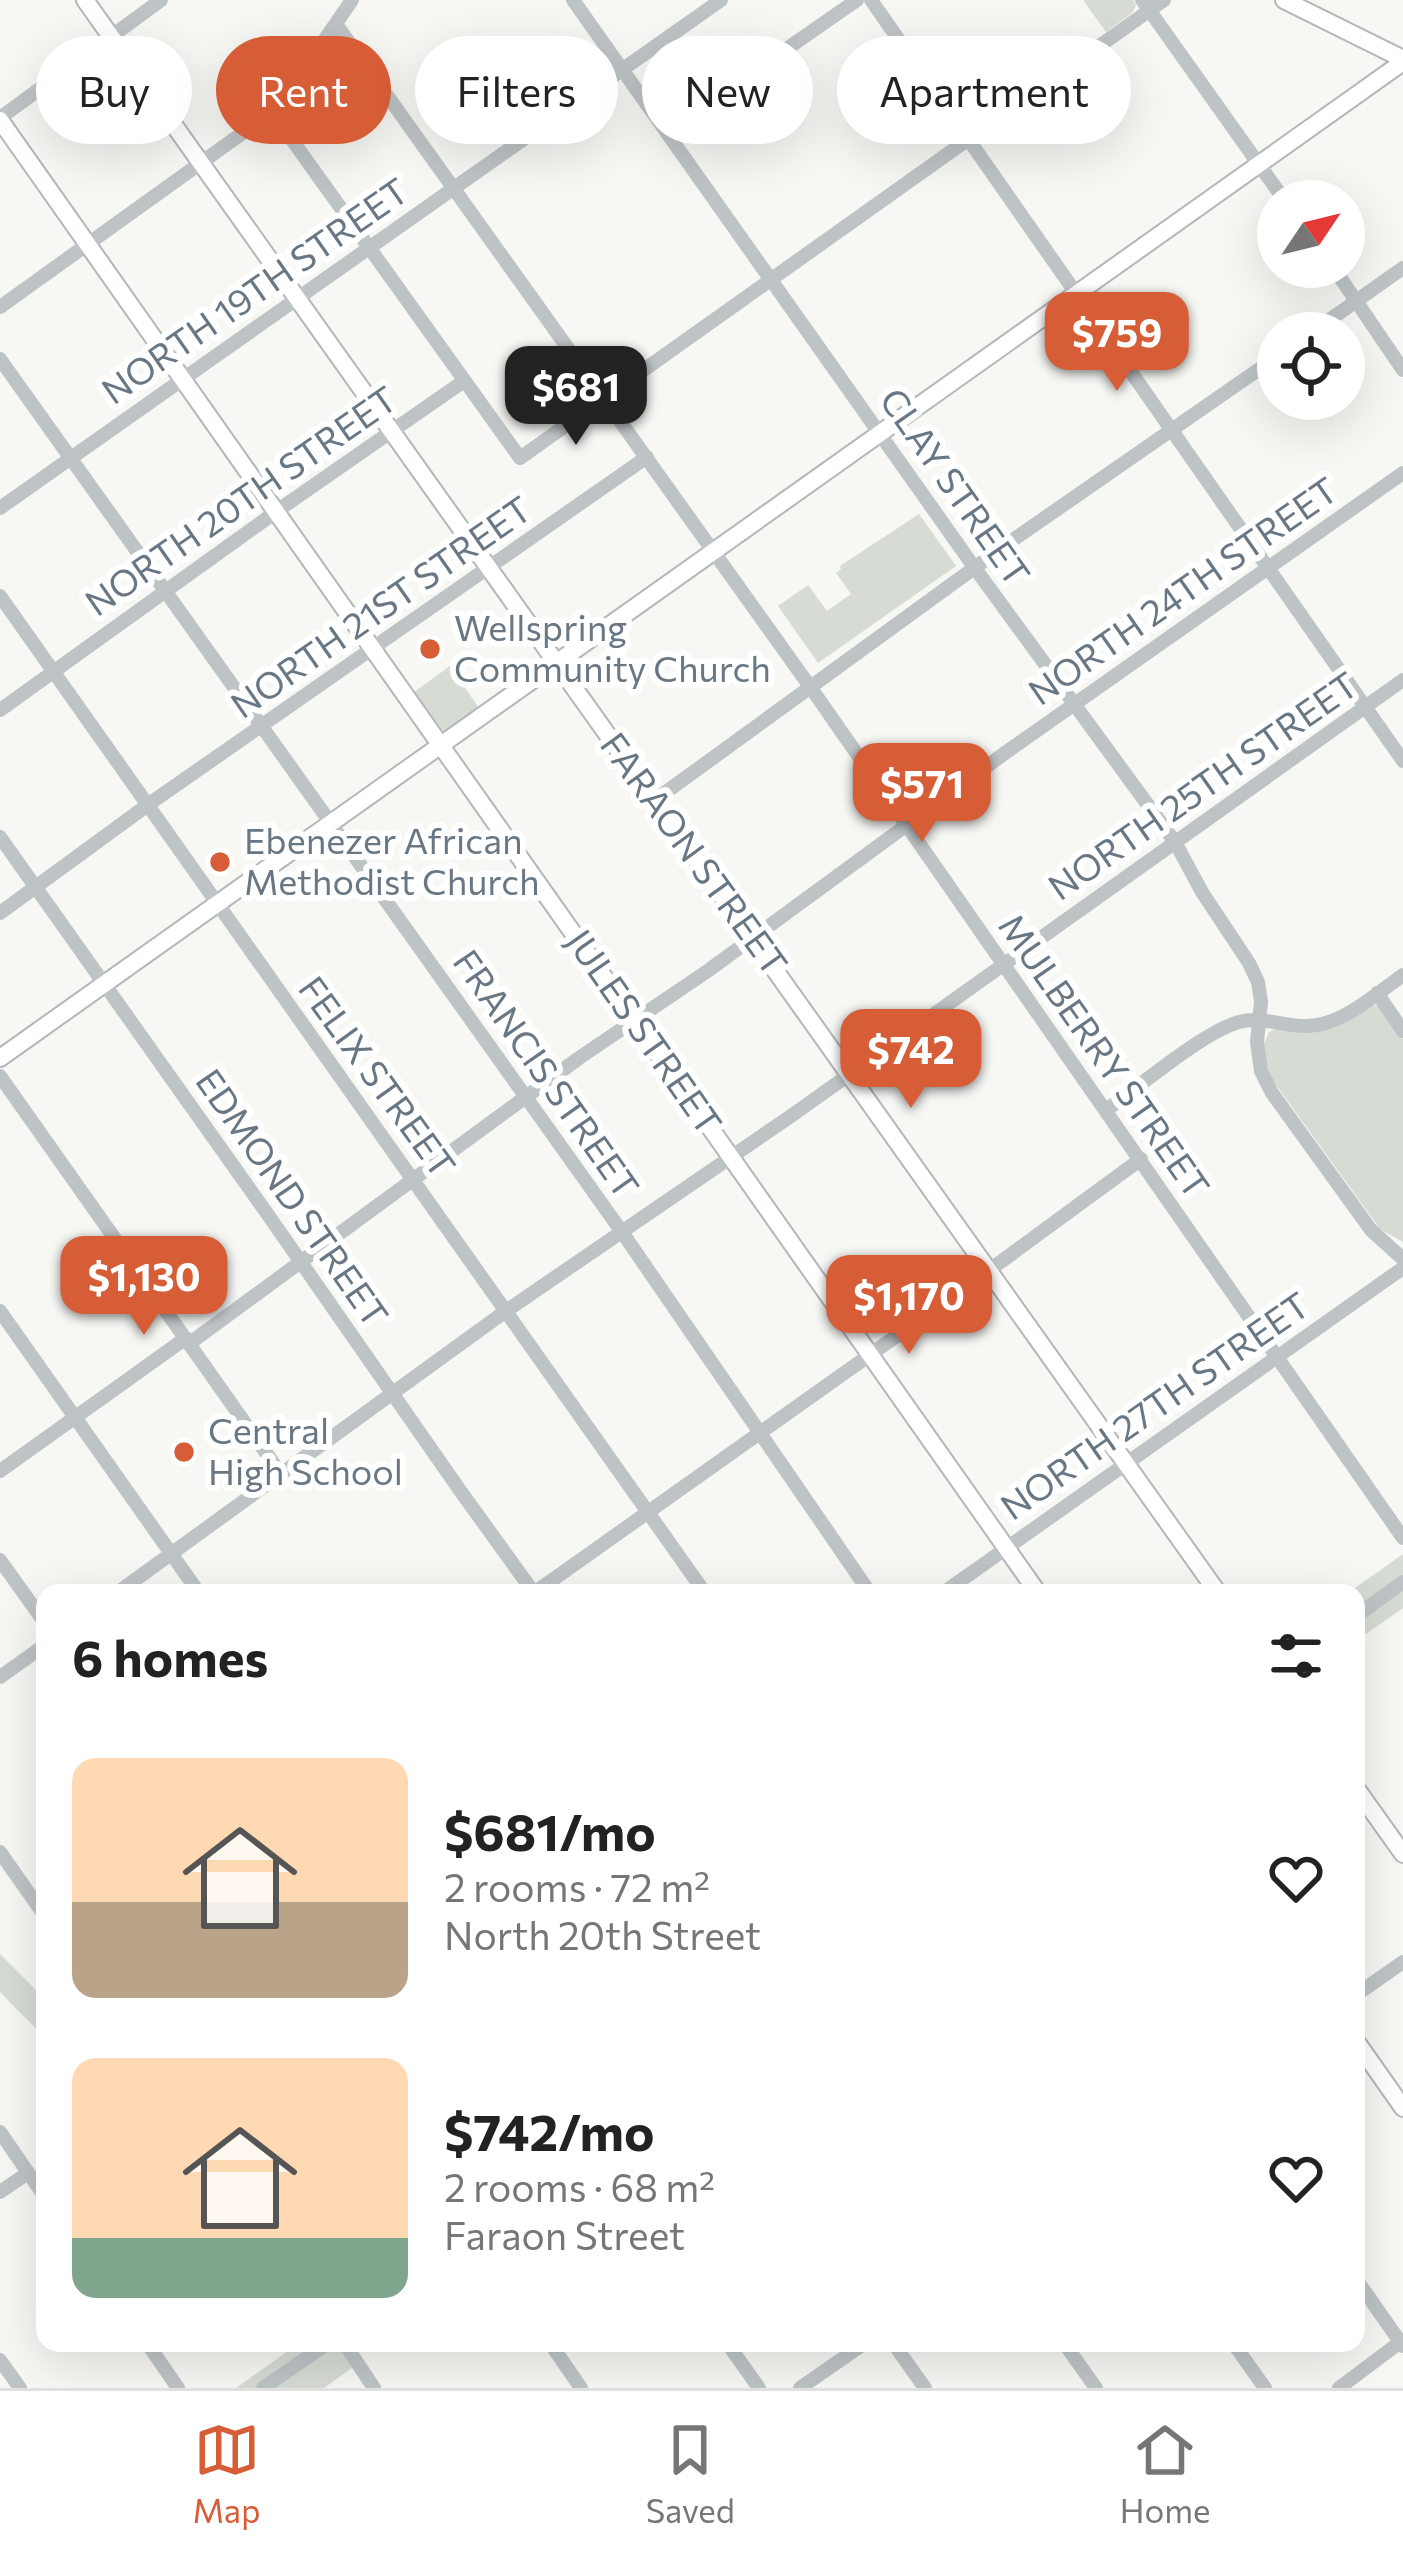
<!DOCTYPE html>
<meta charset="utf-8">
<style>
:root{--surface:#fff;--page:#f2f2f2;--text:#222;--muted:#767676;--line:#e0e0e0;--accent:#d65d35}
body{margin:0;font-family:Commissioner,sans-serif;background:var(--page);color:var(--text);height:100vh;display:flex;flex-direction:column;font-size:45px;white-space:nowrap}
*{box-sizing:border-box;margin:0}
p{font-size:39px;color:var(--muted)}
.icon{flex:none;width:66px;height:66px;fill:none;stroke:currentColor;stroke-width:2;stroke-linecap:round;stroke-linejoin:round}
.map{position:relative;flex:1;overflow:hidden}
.panel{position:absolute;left:36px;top:1584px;width:1329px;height:768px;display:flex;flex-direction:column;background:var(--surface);border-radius:24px;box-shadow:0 12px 48px #0002}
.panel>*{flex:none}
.banner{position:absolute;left:36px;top:36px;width:1332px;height:108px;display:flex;gap:24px}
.needle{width:78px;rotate:55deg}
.fabs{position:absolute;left:1257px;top:180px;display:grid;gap:24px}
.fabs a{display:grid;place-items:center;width:108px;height:108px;border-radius:50%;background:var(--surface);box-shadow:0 12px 48px #0002;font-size:60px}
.price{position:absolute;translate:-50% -102px;padding:0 27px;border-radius:24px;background:var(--accent);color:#fff;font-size:39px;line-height:78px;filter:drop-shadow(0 3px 6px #0008)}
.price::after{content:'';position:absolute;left:50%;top:72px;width:36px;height:27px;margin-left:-18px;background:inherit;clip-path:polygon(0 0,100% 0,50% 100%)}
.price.selected{background:#222;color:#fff}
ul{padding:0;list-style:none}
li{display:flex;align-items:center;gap:36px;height:300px;padding:0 36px}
li span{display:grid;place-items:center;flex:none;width:336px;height:240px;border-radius:24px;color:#555}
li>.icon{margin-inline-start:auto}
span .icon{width:144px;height:144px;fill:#fffc;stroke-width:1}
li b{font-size:51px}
h2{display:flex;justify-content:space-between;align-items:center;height:144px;padding:0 36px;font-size:51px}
.chip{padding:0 42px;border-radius:54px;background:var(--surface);box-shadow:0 12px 48px #0002;font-size:42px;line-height:108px}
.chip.selected{background:var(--accent);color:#fff}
.dock{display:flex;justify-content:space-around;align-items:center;height:168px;border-top:3px solid var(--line);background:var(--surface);font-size:33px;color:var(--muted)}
.dock a{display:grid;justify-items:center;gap:6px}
.dock .selected{color:var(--accent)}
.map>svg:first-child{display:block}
</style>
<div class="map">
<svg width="1403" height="2388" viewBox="0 0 1403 2388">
<rect width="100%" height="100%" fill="#f7f7f4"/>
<!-- green -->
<g fill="#d6dcd4">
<polygon points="1083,0 1133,0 1136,5 1132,13 1106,32"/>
<polygon points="919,514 956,566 818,663 778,606 808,585 827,611 851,594 836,573 841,569 840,566"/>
<polygon points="450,666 479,708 444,732 414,692"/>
<polygon points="1369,1003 1382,1008 1403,1039 1403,1242 1380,1229 1269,1075 1263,1046 1269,1032 1278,1028 1314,1031"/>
<polygon points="1403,1554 1403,1608 1356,1641 1356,1593 1348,1593"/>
<polygon points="0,1954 45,1999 45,2038 0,1992"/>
<polygon points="299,2343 336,2343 352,2368 324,2388 236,2388"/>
</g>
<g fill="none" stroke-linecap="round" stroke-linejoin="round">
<defs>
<g id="major">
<path d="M85,0C460,533 844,1059 1218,1593"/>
<polyline points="1284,0 1403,59"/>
<polyline points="0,120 1038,1593"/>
<polyline points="0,1058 1403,62"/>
<polyline points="1356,1788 1403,1854"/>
<polyline points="1356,2041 1403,2108"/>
</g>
</defs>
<!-- major casing -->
<use href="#major" stroke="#b2b7ba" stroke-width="20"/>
<!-- minor -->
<g stroke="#bec3c6" stroke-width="14">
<polyline points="573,0 974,567 1175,842 1202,892 1249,963 1258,982 1261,1002 1257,1042 1261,1071 1272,1093 1371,1230 1403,1259"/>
<polyline points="871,0 1403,761"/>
<polyline points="1142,0 1285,201"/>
<polyline points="336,24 811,688 1403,1538"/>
<polyline points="272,112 520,458 1164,0"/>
<polyline points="0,118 161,0"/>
<polyline points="667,132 857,0"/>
<polyline points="1333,267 1403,370"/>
<polyline points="0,307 272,112 288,93 352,0"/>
<polyline points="1311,333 1403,268"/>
<polyline points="0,359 622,1232 870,1593"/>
<polyline points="0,508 721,0"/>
<polyline points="0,596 705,1593"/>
<polyline points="0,710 277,511 464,381"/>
<polyline points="655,800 1010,542 1278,356"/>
<polyline points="0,837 266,1212 459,1489 534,1593"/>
<polyline points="0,913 149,804 647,457"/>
<polyline points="1377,993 1403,1031"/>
<polyline points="0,1076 281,1474"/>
<path d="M1106,1110C1139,1087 1203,1032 1239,1022C1261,1016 1283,1026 1305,1026C1340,1027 1375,995 1403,975"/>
<polyline points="0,1311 199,1593"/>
<polyline points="190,1343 579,1058 709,970 1005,753 1403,473"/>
<polyline points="0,1471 186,1338"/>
<polyline points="0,1560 45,1623"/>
<polyline points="117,1593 506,1311 791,1116 1403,680"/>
<polyline points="534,1593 991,1269 1141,1159"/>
<polyline points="943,1593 1403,1268"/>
<polyline points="1356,1616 1403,1582"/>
<polyline points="0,1677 45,1645"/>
<polyline points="0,1852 45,1916"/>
<polyline points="1356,1995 1403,1962"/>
<polyline points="0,2132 45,2197"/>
<polyline points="0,2192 28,2173"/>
<polyline points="1356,2279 1403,2346"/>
<polyline points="147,2343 178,2388"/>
<polyline points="344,2343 374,2388"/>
<polyline points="550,2343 581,2388"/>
<polyline points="727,2343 759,2388"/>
<polyline points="893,2343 925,2388"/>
<polyline points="1064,2343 1096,2388"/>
<polyline points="1233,2343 1265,2388"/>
<polyline points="0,2360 20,2388"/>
<polyline points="263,2388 328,2343"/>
<polyline points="800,2388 865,2343"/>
<polyline points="1339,2388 1403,2340"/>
</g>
<!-- major -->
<use href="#major" stroke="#fff" stroke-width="16"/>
</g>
<!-- markers -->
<g fill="#d65d35" stroke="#fff" stroke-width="4.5">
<circle cx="430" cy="649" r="12"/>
<circle cx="220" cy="862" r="12"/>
<circle cx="184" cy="1452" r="12"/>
</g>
<g text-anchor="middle" stroke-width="12" stroke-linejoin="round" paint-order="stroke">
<!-- street labels -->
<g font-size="36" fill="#687783" stroke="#fff">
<text transform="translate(255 291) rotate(-35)" y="13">NORTH 19TH STREET</text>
<text transform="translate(955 487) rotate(55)" y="13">CLAY STREET</text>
<text transform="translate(241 501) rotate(-35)" y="13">NORTH 20TH STREET</text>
<text transform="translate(1183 591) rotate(-35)" y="13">NORTH 24TH STREET</text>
<text transform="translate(381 607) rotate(-35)" y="13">NORTH 21ST STREET</text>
<text transform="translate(1203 786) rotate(-35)" y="13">NORTH 25TH STREET</text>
<text transform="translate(694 854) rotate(54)" y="13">FARAON STREET</text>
<text transform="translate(644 1032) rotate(55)" y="13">JULES STREET</text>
<text transform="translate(1104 1056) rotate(55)" y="13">MULBERRY STREET</text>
<text transform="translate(546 1074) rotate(55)" y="13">FRANCIS STREET</text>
<text transform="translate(377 1077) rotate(54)" y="13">FELIX STREET</text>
<text transform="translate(292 1198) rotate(55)" y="13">EDMOND STREET</text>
<text transform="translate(1155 1406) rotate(-35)" y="13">NORTH 27TH STREET</text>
</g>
<!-- poi labels -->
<g font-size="36" fill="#687783" stroke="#fff" text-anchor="start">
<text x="454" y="641">Wellspring<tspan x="454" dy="41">Community Church</tspan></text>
<text x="244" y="854">Ebenezer African<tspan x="244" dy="41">Methodist Church</tspan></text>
<text x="208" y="1444">Central<tspan x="208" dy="41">High School</tspan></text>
</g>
</g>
</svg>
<div class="fabs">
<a><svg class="needle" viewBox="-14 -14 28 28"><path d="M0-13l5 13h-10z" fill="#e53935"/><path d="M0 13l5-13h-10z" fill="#767676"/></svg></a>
<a><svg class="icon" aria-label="locate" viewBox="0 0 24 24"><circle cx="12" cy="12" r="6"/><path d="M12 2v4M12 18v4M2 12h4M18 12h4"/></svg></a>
</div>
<b class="price" style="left:1117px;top:394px">$759</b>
<b class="price selected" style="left:576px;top:448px">$681</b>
<b class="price" style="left:922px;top:845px">$571</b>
<b class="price" style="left:911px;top:1111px">$742</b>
<b class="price" style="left:144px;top:1338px">$1,130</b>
<b class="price" style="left:909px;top:1357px">$1,170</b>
<div class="banner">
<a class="chip">Buy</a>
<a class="chip selected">Rent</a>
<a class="chip">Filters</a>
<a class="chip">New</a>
<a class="chip">Apartment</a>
</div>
<section class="panel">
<h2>6 homes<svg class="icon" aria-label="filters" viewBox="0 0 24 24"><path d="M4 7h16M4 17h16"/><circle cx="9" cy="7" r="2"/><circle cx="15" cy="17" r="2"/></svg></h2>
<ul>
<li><span style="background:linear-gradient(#ffd9b3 60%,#b9a48a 0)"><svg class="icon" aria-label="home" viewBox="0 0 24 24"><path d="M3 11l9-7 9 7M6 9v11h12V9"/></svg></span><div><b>$681/mo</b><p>2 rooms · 72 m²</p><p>North 20th Street</p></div><svg class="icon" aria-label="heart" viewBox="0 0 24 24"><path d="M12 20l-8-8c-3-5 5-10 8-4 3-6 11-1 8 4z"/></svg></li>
<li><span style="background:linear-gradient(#ffd9b3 75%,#7fa58c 0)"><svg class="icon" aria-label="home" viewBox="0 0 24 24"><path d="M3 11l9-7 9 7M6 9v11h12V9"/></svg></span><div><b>$742/mo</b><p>2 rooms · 68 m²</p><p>Faraon Street</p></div><svg class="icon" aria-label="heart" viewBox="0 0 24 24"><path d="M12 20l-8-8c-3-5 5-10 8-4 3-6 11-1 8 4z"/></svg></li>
</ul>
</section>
</div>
<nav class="dock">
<a class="selected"><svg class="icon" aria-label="map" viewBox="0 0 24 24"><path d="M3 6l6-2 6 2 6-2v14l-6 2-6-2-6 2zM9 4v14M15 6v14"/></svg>Map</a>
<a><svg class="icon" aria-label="saved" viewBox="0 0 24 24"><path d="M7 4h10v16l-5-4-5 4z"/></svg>Saved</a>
<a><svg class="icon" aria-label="home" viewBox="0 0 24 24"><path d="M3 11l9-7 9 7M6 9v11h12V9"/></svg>Home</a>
</nav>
